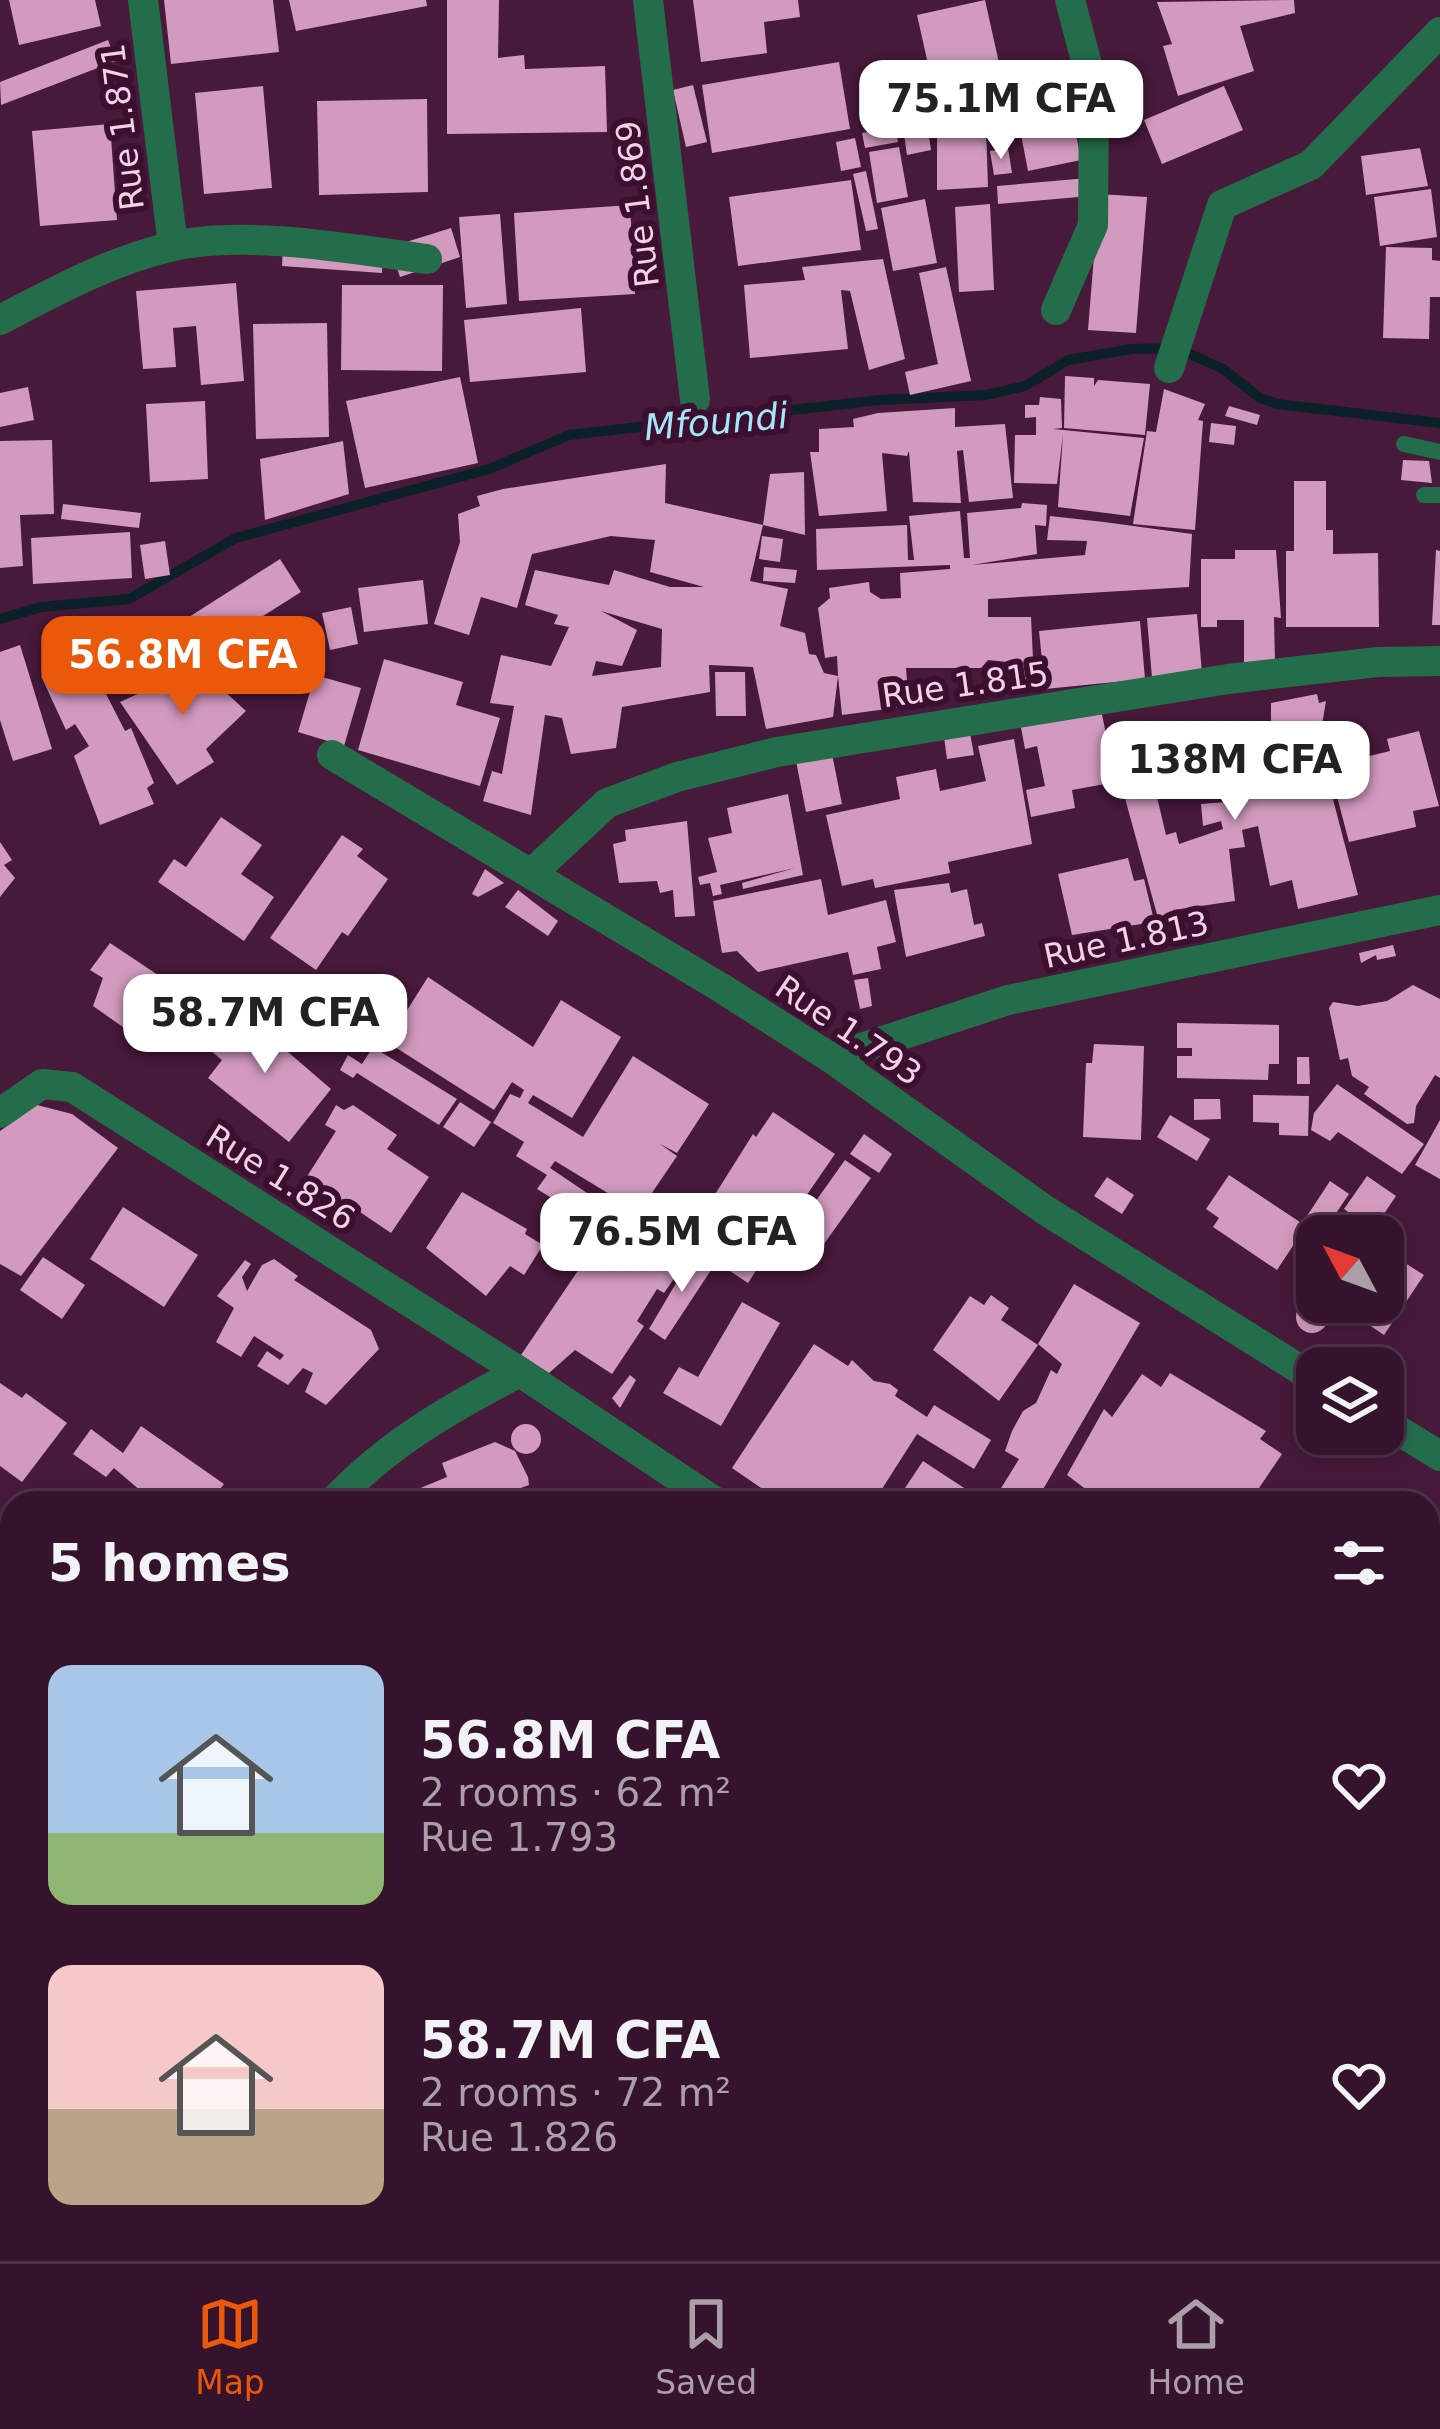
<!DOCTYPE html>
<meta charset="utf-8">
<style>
:root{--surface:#35132c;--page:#402038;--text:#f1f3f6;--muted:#aa9ea9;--line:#4f3248;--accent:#ea580c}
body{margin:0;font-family:"DejaVu Sans",sans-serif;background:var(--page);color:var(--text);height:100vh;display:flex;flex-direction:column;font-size:45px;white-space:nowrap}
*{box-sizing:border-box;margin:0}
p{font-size:39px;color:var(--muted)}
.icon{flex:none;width:66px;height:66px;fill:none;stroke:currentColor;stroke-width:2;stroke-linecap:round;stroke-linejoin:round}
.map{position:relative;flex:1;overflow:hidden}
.panel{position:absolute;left:0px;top:1491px;width:1440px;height:771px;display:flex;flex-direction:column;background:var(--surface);border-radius:36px 36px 0 0;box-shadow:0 6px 18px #0003,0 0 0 3px var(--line)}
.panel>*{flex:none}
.needle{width:78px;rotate:311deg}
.buttons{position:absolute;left:1296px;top:1215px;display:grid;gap:24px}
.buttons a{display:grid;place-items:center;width:108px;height:108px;border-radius:24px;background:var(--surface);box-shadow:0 6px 18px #0003,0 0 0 3px var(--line);font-size:60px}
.price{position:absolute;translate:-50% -102px;padding:0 27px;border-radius:24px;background:#fff;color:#222;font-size:39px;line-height:78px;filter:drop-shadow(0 3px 6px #0008)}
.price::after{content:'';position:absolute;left:50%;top:72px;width:36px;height:27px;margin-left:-18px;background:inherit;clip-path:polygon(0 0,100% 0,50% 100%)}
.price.on{background:var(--accent);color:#fff}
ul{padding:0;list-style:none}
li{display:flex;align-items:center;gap:36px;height:300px;padding:0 48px}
li span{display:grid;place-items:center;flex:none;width:336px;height:240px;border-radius:24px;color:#555}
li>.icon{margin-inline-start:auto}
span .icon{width:144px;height:144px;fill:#fffc;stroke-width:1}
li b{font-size:51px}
h2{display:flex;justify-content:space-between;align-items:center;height:144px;padding:0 48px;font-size:51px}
.menu{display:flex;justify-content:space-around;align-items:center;height:168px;border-top:3px solid var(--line);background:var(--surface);font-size:33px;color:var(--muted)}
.menu a{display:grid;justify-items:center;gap:6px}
.menu .on{color:var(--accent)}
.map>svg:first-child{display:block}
</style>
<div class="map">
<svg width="1440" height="2261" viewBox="0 0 1440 2261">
<rect width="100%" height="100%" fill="#47193b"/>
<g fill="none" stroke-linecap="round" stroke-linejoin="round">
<!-- stream -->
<polyline stroke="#0c2127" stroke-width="10" points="0,619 41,607 129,599 236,538 489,469 569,435 880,400 986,395 1025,386 1068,360 1132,349 1177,348 1223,369 1260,398 1277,404 1440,423"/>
</g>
<!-- building -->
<g fill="#d39ac0" fill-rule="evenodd">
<polygon points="9,0 95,0 101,26 19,45"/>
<polygon points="164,0 273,0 279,52 171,64"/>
<polygon points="289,0 426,0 427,6 296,31"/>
<polygon points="447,0 499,0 498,58 524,55 525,69 605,66 607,132 447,134"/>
<polygon points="693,0 798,0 800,17 764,22 767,53 701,62"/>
<polygon points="985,0 999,63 946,75 953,106 919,113 911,77 930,73 917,15"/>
<polygon points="1294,0 1295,13 1240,26 1254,71 1178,96 1163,46 1172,44 1157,2"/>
<polygon points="108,40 116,61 1,105 0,82"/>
<polygon points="839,62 850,129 712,153 702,85"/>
<polygon points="693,85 707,142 686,147 673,90"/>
<polygon points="263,86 272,188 204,194 195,93"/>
<polygon points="1224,86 1243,130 1162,164 1144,120"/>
<polygon points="1068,92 1081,160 1028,171 1015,103"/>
<polygon points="427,99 428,192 319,195 317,101"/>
<polygon points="937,120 972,120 986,127 988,187 937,190"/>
<polygon points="927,123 931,150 907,155 903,127"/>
<polygon points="110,124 117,220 40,226 32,131"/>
<polygon points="895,127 898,142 865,148 862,133"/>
<polygon points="855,138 861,167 841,171 836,142"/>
<polygon points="899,147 908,197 877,203 869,152"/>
<polygon points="1008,148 1012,173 994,175 990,151"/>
<polygon points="1420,148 1428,186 1366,195 1361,156"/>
<polygon points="866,171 878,229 866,231 853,174"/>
<polygon points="1088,178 1090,196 998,204 997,186"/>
<polygon points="851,180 861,250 738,266 729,197"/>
<polygon points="1431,189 1437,237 1380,246 1374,197"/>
<polygon points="1099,194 1147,197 1136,333 1088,330"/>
<polygon points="925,199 937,263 893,271 881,208"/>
<polygon points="990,204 994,290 959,292 955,207"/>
<polygon points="630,205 635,294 519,301 514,213"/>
<polygon points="500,214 507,304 466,308 459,217"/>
<polygon points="451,228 460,257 400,277 390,247"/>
<polygon points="283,246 383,253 382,273 282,266"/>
<polygon points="1386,247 1432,248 1432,260 1440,261 1440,297 1430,297 1429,339 1383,338"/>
<polygon points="883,259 905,359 869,370 850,291 841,290 848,349 750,358 744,285 805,280 802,267"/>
<polygon points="946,267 971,381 910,395 905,372 938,364 919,273"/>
<polygon points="236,283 244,381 201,385 196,326 173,328 176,367 143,369 136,291"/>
<polygon points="342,285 443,285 442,371 341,370"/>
<polygon points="581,308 586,372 470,382 464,320"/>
<polygon points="327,323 329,437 256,439 253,324"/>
<polygon points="1065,376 1094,378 1094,386 1098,380 1150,384 1145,435 1064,428"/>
<polygon points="460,377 478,463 365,488 346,401"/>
<polygon points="28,387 34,420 0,427 0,393"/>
<polygon points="1164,389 1205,404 1198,420 1203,421 1195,530 1133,524 1147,431 1156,432"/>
<polygon points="1040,397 1061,399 1062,428 1053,429 1144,438 1130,516 1058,507 1063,434 1057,484 1014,483 1015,435 1036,435 1036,417 1025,418 1025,405 1039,405"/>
<polygon points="205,401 208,479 150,482 146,404"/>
<polygon points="1229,406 1260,415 1257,425 1225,416"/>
<polygon points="955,408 955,427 1005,424 1013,498 969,502 963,450 957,451 961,503 913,502 909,451 907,456 882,453 887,511 819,516 810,452 819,452 819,429 854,427 853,419 878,413"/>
<polygon points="1211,423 1236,426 1234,445 1209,442"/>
<polygon points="52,440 54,514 20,515 23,566 0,568 0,441"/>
<polygon points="343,441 349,494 265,520 260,459"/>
<polygon points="1403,460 1429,461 1432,483 1401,480"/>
<path d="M666,464L665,503L763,525L750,581L788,589L780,626L805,633L809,654L816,655L824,673L838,676L837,656L825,658L818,608L830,598L829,588L869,582L870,592L881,599L901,598L900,573L950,569V565L817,570L816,529L907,525L908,560H914L909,516L960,511L964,558H970L967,513L1021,508L1022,503L1047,505L1046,526L1035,525L1037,554L972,565L1085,555L1087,541L1047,540L1050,516L1104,522L1192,534L1189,587L988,599V617H1031L1034,680L1015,682L1007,662L988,660L981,668H906L909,706L842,715L838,676L833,717L766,729L753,667L709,665L710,692L622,707L616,748L571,754L562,718L545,715L531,815L483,801L492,771L502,774L514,706L490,703L501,655L551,666L569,627L554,624L558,615L525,605L535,570L609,585L614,570L670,587H704L650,572L655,540L611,536L532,554L517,608L481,597L469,635L434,624L460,542L458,514L480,506L477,496L503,489ZM601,611L662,629L661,667L592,676L596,661L622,666L637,630Z"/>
<polygon points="804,472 805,535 763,525 770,474"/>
<polygon points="1294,481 1326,481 1326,530 1333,530 1333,554 1378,553 1379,627 1286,627 1286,551 1294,551"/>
<polygon points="63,504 141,513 139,528 61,519"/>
<polygon points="130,532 132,578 33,584 31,538"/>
<polygon points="762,536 783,539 780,562 759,559"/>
<polygon points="165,541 170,575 145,579 140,545"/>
<polygon points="1235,550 1276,550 1281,618 1274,617 1275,665 1244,666 1244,620 1217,620 1217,627 1201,627 1201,559 1235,559"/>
<polygon points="1436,550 1440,551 1440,625 1432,625"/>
<polygon points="280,559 301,592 209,650 189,617"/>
<polygon points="764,567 797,570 795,583 763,581"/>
<polygon points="423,580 428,624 364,632 358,588"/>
<polygon points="351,607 358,644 330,650 322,613"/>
<polygon points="1197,614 1202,673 1152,678 1147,618"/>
<polygon points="1140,621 1145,679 1045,689 1039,631"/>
<polygon points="284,623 315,658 274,694 243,659"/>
<polygon points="20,645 52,749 13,761 0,720 0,652"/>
<polygon points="184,654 246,711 206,749 214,762 177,785 120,702 155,686"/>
<polygon points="87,657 125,731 131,728 154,783 147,788 154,804 100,825 74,756 89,746 75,724 66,730 41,676"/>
<polygon points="384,659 463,682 456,705 500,718 480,786 358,750"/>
<polygon points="715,672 745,672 746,716 716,716"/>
<polygon points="315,675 361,688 344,746 298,732"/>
<polygon points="1317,694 1319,703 1326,701 1322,725 1277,733 1271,728 1271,703"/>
<polygon points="1100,705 1116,782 1072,790 1075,808 1031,817 1026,790 1045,786 1037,746 1025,749 1020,722"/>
<polygon points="1204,731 1215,786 1157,797 1166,835 1176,832 1179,844 1223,829 1221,821 1203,826 1201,804 1237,801 1235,791 1260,783 1254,756 1318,742 1358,895 1298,909 1292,880 1270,886 1258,826 1242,830 1245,847 1229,849 1235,901 1173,910 1175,915 1158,918 1126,802 1116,740"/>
<polygon points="1419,731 1439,806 1413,811 1416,827 1349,842 1329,766 1390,751 1387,739"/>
<polygon points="970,733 974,755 947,759 944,737"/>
<polygon points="1014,739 1032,844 948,862 950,873 875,888 873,879 842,886 826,815 900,799 896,777 936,769 940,791 986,781 978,746"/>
<polygon points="832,754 842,804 806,812 796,761"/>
<polygon points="788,794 803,875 743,889 742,883 795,868 720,885 722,894 713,896 710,883 700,885 698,877 717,872 708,838 732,833 727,808"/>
<polygon points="221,817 262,845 241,874 274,897 244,941 158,882 174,859 186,867"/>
<polygon points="687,821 695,916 675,917 673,890 660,893 657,881 619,883 613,844 626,841 625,830"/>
<polygon points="342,835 363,849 357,856 388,879 348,936 342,932 316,970 270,938"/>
<polygon points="0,842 12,860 4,865 15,878 0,897"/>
<polygon points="1128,858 1134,881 1144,879 1153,916 1141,924 1072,935 1058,874"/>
<polygon points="485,869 504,883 478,897 472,894"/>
<polygon points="821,879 828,915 886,900 896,942 877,947 881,969 853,975 848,952 758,972 737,951 722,953 713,901"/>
<polygon points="949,883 951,893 967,889 974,925 982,923 985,936 906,957 894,890"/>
<polygon points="518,890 558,921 548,936 505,907"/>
<polygon points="110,943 194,999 183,1015 193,1022 176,1045 166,1038 157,1051 93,1006 103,978 90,970"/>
<polygon points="1393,945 1396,956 1377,960 1376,955 1361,963 1359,953"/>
<polygon points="428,977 533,1047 561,1000 621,1037 572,1118 533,1095 528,1103 583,1137 633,1056 709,1104 677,1153 660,1144 677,1156 639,1212 555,1161 550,1168 590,1195 561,1238 543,1225 558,1202 537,1189 547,1175 516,1156 524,1142 493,1123 510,1094 520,1098 524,1090 512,1082 494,1110 387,1042"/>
<polygon points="868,978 872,1006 860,1009 854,980"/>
<polygon points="1413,985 1440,999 1440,1078 1435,1075 1416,1106 1414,1123 1407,1124 1364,1094 1369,1087 1352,1076 1348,1058 1340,1060 1329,1008 1333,1002 1358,1006 1387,1001"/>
<polygon points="237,1008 331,1089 289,1142 208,1078 222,1060 206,1047"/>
<polygon points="1177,1023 1279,1025 1279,1064 1269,1064 1268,1080 1177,1078 1177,1056 1192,1056 1192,1048 1177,1048"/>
<polygon points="1094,1044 1144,1046 1141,1140 1083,1137 1086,1063 1092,1063"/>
<polygon points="373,1047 457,1099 439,1125 357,1073 353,1078 340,1070 348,1055 362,1064"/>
<polygon points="1297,1057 1309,1057 1310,1084 1297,1084"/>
<polygon points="1337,1084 1424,1144 1402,1174 1338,1132 1330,1141 1311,1130 1314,1113"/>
<polygon points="1253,1095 1309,1096 1308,1136 1279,1135 1279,1123 1253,1122"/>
<polygon points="1194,1099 1220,1099 1221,1119 1194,1120"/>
<polygon points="460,1102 491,1122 474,1147 443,1127"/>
<polygon points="37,1105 72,1114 118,1148 21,1276 0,1264 0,1131"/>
<polygon points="336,1105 344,1110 353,1105 397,1135 387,1149 429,1177 391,1233 360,1212 356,1218 306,1178 336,1131 325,1125"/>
<polygon points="773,1112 835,1154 771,1247 709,1204 753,1134 756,1137"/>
<polygon points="1170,1115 1210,1139 1197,1161 1157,1137"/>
<polygon points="1440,1120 1440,1179 1415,1165"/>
<polygon points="864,1134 892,1154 879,1173 850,1154"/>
<polygon points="845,1160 871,1178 819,1251 793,1233"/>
<polygon points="1229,1175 1306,1226 1277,1270 1213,1227 1219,1218 1206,1209"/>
<polygon points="1367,1176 1396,1196 1373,1230 1344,1209"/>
<polygon points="1107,1177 1134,1195 1122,1214 1094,1196"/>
<polygon points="1330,1181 1349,1194 1322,1234 1303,1222"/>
<polygon points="462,1192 527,1229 525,1234 543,1245 524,1275 510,1266 486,1296 426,1248"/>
<polygon points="123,1207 198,1255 164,1307 90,1259"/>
<polygon points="703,1215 765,1257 748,1283 685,1241"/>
<polygon points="602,1235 653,1267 660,1256 680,1270 664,1293 657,1289 637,1321 644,1326 612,1374 575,1350 549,1373 521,1355"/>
<polygon points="1383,1249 1424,1275 1384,1335 1335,1302 1383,1302"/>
<polygon points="695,1251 715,1264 665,1340 649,1329"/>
<polygon points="43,1257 85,1285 62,1319 20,1290"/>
<polygon points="274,1259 298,1276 294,1280 371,1330 379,1349 326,1405 305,1392 313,1373 303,1368 288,1385 257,1366 267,1351 280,1360 284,1355 254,1336 241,1357 216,1342 234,1308 217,1296 245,1260 251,1264 242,1277 247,1291 262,1265"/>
<polygon points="1074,1284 1140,1323 1035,1503 1003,1503 995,1498 1019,1459 1005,1451 1012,1431 1023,1411 1036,1403 1051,1370 1057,1374 1062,1364 1038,1344"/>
<polygon points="991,1295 1009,1308 1001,1320 1038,1345 999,1401 933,1350 970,1296 984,1305"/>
<circle cx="1312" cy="1317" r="16"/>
<polygon points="742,1302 780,1323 721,1426 663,1393 679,1367 698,1377"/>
<polygon points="814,1344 848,1366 852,1360 874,1381 890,1384 898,1390 895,1396 927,1417 934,1405 991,1440 974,1469 917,1434 873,1503 778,1503 764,1496 767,1492 732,1468"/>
<polygon points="1170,1373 1266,1431 1260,1439 1282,1454 1249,1503 1104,1503 1067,1475 1104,1409 1112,1417 1142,1374 1161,1387"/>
<polygon points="630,1375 636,1380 620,1408 612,1398"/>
<polygon points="0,1383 22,1398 26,1393 67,1423 22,1482 0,1466"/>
<circle cx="526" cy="1439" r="15"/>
<polygon points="141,1426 224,1484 217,1493 225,1496 220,1503 155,1503 114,1468 106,1477 73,1454 91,1429 123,1453"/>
<polygon points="495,1442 515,1451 528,1477 529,1485 515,1490 520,1503 409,1503 406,1494 447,1477 442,1463"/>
<polygon points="923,1461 987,1503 895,1503"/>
<polygon points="1440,1622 1440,1703 1428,1699 1428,1644"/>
<polygon points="6,1641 12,1641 12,1714 0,1711"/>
<polygon points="1428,1721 1440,1723 1440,1797 1430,1842"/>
<polygon points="0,1844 12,1850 12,1914 0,1940"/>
<polygon points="1440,2077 1440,2119 1428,2109 1428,2091"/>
<polygon points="1440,2138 1440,2198 1428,2213 1428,2153"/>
<polygon points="254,2250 349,2250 351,2261 252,2261"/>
<polygon points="380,2250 412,2250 412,2261 381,2261"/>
<polygon points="629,2250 659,2250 659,2261 630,2261"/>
<polygon points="762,2250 813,2250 831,2255 830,2261 777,2261 761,2256"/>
</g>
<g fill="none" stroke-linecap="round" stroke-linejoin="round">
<!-- lane -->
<g stroke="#246d4b" stroke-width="16">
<polyline points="1404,444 1440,452"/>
<polyline points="1424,495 1440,495"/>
<polyline points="1428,1992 1440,1995"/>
<polyline points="1155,2250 1156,2261"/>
</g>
<!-- street -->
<g stroke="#246d4b" stroke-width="30">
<polyline points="143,0 173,246"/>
<polyline points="648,0 695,400"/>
<polyline points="1056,310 1093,225 1094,91 1070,0"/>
<path d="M0,320C54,292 110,261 170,247C242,229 353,249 427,259"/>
<polyline points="1169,368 1222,205 1311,165 1440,32"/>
<polyline points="332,755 723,989 831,1058 1045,1210 1317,1380"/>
<polyline points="533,872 607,803 677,777 777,752 1228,679 1378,662 1440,661"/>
<polyline points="831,1058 1008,1000 1440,910"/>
<polyline points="0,1113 42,1084 72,1087 520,1372"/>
<polyline points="1383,1421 1440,1456"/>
<path d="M332,1503C386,1445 450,1408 520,1372L717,1503"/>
<polyline points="0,2222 12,2230"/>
<polyline points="43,2250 59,2261"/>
<polyline points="950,2250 950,2261"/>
<polyline points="231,2261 232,2250"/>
<polyline points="584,2261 584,2250"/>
</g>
</g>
<g text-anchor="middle" stroke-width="12" stroke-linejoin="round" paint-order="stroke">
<!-- street labels -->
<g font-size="33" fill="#f1d3e6" stroke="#3c0e30">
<text transform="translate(122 127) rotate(-97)" y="12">Rue 1.871</text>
<text transform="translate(637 204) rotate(-97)" y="12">Rue 1.869</text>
<text transform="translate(965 684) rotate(-8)" y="12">Rue 1.815</text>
<text transform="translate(1126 939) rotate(-12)" y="12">Rue 1.813</text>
<text transform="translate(849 1030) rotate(34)" y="12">Rue 1.793</text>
<text transform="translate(281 1177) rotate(32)" y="12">Rue 1.826</text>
</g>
<!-- water labels -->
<g font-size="36" font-style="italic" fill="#a7e6fa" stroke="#3c0e30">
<text transform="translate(716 421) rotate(-5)" y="13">Mfoundi</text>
</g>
</g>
</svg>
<div class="buttons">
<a><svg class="needle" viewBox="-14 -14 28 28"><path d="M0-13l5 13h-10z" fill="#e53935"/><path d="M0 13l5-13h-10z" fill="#aa9ea9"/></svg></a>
<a><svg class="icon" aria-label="layers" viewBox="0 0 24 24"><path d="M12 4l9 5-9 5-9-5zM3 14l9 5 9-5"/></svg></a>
</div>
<b class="price" style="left:1001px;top:162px">75.1M CFA</b>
<b class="price on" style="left:183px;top:718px">56.8M CFA</b>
<b class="price" style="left:1235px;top:823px">138M CFA</b>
<b class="price" style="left:265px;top:1076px">58.7M CFA</b>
<b class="price" style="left:682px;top:1295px">76.5M CFA</b>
<section class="panel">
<h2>5 homes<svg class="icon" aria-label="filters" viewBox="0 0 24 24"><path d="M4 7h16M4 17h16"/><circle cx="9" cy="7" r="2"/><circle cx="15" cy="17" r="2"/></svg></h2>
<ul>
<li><span style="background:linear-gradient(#a9c7e8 70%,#8fb573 0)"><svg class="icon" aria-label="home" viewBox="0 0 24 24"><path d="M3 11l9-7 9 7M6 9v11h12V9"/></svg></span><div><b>56.8M CFA</b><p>2 rooms · 62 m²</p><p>Rue 1.793</p></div><svg class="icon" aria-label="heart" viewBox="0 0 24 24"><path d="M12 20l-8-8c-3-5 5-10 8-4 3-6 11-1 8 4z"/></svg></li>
<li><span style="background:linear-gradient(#f6c9c9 60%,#b9a48a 0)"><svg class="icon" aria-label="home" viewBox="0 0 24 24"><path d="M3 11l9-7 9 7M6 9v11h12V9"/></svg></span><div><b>58.7M CFA</b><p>2 rooms · 72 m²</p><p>Rue 1.826</p></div><svg class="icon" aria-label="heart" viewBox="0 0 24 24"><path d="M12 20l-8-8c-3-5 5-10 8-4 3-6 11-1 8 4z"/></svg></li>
</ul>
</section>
</div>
<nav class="menu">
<a class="on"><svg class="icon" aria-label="map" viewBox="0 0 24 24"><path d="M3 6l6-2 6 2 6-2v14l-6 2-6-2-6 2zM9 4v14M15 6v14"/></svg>Map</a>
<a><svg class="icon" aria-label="saved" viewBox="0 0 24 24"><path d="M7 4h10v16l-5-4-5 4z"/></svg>Saved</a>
<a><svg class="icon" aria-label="home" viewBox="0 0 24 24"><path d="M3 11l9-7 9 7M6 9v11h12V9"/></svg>Home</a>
</nav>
